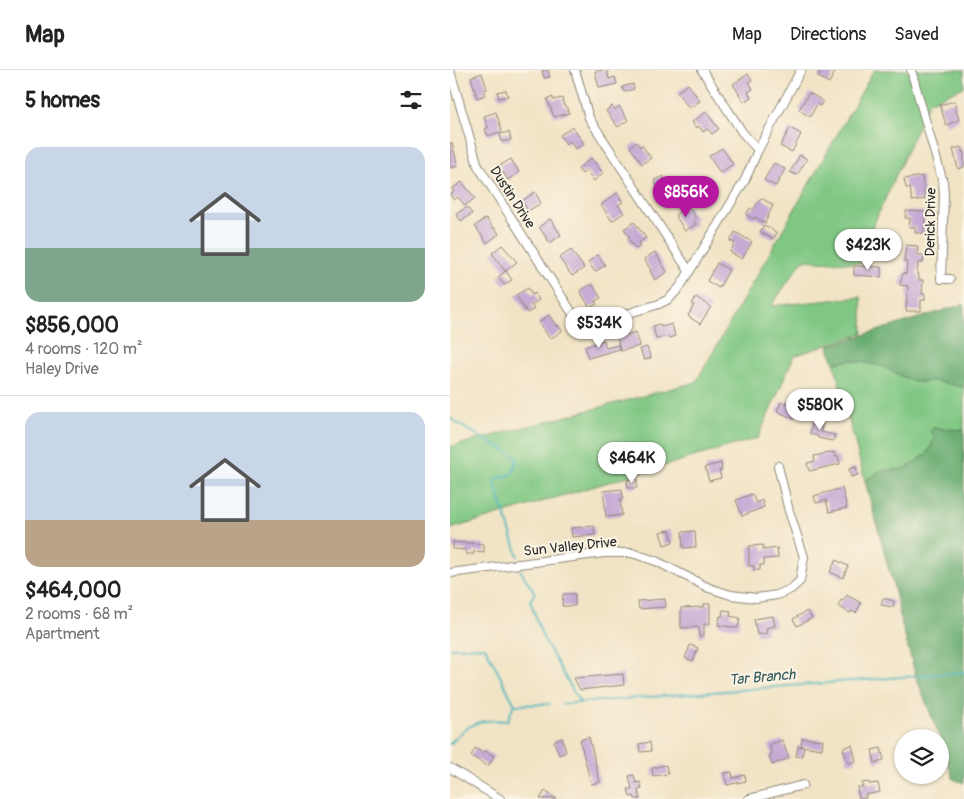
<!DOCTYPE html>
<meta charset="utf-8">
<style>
:root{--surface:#fff;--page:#f2f2f2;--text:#222;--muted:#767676;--line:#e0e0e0;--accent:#b5179e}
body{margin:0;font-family:Pangolin,sans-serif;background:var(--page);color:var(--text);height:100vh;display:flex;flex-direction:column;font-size:19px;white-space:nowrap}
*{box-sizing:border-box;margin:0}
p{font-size:16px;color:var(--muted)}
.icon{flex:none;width:28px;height:28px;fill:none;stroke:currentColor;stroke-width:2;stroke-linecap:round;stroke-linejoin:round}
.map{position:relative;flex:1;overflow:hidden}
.panel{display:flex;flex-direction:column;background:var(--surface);width:450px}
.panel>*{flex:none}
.tools{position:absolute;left:444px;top:659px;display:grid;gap:10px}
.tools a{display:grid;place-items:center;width:55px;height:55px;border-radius:50%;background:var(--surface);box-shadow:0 1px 4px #0004;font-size:25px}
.price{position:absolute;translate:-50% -42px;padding:0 11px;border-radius:18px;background:#fff;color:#222;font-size:16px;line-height:32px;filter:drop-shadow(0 1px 2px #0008)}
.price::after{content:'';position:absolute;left:50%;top:30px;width:15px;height:11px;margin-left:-8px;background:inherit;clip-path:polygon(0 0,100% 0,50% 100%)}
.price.active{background:var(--accent);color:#fff}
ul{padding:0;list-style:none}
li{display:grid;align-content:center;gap:10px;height:265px;padding:0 25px}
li+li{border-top:1px solid var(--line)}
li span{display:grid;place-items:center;height:155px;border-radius:15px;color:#555}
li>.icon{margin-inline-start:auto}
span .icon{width:90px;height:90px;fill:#fffc;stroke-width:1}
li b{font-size:21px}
h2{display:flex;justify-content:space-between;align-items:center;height:60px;padding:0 25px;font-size:21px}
header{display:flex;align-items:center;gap:30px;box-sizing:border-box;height:70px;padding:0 25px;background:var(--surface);border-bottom:1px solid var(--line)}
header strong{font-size:24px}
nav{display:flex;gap:28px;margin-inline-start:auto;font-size:18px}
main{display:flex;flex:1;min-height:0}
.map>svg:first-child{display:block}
</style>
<header>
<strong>Map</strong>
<nav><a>Map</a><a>Directions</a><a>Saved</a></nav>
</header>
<main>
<section class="panel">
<h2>5 homes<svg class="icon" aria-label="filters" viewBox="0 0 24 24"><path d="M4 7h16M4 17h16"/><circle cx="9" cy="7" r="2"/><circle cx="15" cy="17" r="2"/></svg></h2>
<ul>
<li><span style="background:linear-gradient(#c9d6e8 65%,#7fa58c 0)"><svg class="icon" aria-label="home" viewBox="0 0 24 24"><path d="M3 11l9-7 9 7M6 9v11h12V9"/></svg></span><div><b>$856,000</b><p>4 rooms · 120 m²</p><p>Haley Drive</p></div></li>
<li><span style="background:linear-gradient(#c9d6e8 70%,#b9a48a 0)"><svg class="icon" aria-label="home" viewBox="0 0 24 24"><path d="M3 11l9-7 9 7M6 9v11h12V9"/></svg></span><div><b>$464,000</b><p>2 rooms · 68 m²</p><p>Apartment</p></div></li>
</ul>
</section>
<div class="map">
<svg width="514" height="729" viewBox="0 0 514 729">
<rect width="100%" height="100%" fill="#fcf5e5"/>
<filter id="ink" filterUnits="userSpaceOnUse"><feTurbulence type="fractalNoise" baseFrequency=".02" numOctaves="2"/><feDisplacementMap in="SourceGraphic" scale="10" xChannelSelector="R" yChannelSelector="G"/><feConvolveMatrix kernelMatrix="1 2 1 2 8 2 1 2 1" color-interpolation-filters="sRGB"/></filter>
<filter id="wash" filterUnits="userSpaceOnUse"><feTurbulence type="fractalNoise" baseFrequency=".0096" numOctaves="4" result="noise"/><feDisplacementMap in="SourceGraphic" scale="20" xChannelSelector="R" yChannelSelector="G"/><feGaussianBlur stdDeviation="1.12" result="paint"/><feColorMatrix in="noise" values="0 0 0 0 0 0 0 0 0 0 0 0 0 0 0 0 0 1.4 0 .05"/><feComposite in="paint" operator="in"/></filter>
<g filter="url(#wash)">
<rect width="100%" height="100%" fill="#f1e3c5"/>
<!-- green -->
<g fill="#80c783" stroke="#567957">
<polygon points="424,0 514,0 514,17 479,32 417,169 415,194 353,190 321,236 411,227 413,263 344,286 308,368 0,459 0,377 246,312"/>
<polygon points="401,290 432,296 457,309 469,312 484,311 514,317 514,360 483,358 485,368 477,384 455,399 430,401 415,411 384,293"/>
</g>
<!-- forest -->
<g fill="#68ac71" stroke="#4a6c4e">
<polygon points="514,234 514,317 484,311 469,312 457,309 432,296 401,290 384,293 378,276"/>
<polygon points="483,358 514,360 514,713 503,709 490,668 466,607 452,555 445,522 415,411 430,401 455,399 477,384 485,368 480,361"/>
</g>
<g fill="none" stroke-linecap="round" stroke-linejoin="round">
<!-- stream -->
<g stroke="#45b5bd" stroke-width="2">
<polyline points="0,348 15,358 68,388 62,404 44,410 68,486"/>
<polyline points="70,500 85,523 80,530 92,566 130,633"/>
<polyline points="0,578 35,577 65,635 100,634"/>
<polyline points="112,634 514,602"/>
<path d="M0,674C19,653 28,649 57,651L64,635"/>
</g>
</g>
<g id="blocks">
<!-- building -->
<g fill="#c6a9d4">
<polygon points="92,0 98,0 100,7 94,8"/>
<polygon points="157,0 159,9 165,7 167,14 149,18 145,1"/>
<polygon points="371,0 386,0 379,13 368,7"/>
<polygon points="32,3 37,19 34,20 35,25 27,28 21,7"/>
<polygon points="298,4 302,10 299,12 303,19 298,22 301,27 294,32 283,14"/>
<polygon points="183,14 184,19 174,22 172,17"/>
<polygon points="238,14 250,31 239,38 227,22"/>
<polygon points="56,20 58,26 49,28 47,22"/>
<polygon points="359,23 373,31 370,36 367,34 360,47 349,40"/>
<polygon points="103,27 103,30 112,28 114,36 116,36 119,43 104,47 97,29"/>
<polygon points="505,31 507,37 505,37 509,50 496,55 490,35"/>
<polygon points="162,36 165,40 169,36 178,50 168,57 156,41"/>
<polygon points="46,42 52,61 38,66 35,59 38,58 34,46"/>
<polygon points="256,42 269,59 262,64 258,59 253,62 249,56 246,58 242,52"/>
<polygon points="123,57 134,74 125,79 120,71 116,74 110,65"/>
<polygon points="340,58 351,64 342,82 330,76"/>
<polygon points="59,62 61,70 52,72 50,64"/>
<polygon points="186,72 190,77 192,75 201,88 192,94 180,77"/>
<polygon points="0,73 2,73 8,96 0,98"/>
<polygon points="511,77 513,83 514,82 514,97 508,99 503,79"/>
<polygon points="272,78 283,94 270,103 259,86"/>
<polygon points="350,85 357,89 347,105 340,102"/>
<polygon points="141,88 153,103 144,111 136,100 132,104 128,99"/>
<polygon points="61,89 69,102 58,110 49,96"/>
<polygon points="324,93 335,99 326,116 314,110"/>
<polygon points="213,106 215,110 219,109 223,118 210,124 204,110"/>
<polygon points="472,106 475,129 462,131 460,118 456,118 454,109"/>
<polygon points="12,112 25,128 15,136 8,127 4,130 0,125 4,122 2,119"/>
<polygon points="85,122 91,133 78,141 72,131"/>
<polygon points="167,123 173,132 168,135 174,143 162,151 151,135"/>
<polygon points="311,128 323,135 315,153 305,147 304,149 296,145 300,138 303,140"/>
<polygon points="238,136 246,148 243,150 246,154 235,161 225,145"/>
<polygon points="17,137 22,144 11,151 6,144"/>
<polygon points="456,141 475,142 474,163 465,163 465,157 459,157 460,148 455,148"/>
<polygon points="36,148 44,159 45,158 49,164 37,173 25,156"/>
<polygon points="100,149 111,165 100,173 89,157"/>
<polygon points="184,152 196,168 189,173 191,175 186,179 178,169 180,167 174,159"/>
<polygon points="314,155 327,163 323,169 310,162"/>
<polygon points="285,162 302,172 292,189 280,182 285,173 280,171"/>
<polygon points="52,175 67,192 55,201 42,183"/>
<polygon points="456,175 468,176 467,185 474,185 473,193 468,193 467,205 469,205 469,210 473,210 472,224 475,224 475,230 471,230 471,241 456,241 458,216 450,215 453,203 456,204 457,192 454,192"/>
<polygon points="121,180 134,198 122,206 109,188"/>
<polygon points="205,182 217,202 205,210 200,201 201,200 194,189"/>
<polygon points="148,185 155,195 145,202 138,192"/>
<polygon points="267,193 279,200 269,218 257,211"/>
<polygon points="404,196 431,197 431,207 404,205"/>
<polygon points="56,201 62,210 54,215 48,207"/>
<polygon points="142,214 151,228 145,231 147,234 140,238 130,221"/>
<polygon points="78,218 82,225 85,223 89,230 81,235 84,239 77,243 66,225"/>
<polygon points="246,227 261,237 250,254 238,246 244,235 242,234"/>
<polygon points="99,245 107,257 108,255 112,261 100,269 89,252"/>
<polygon points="210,254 211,257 222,254 225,266 219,268 218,266 206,269 203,256"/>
<polygon points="186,262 190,276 170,281 167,267"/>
<polygon points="154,270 156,278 168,275 170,279 138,288 135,277"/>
<polygon points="197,277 201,288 194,290 190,279"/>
<polygon points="337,331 343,334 342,336 348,339 344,349 327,341 331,332 336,334"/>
<polygon points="363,349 373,351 371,362 385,365 383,371 368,368 368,366 360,364"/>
<polygon points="384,382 385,387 388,386 390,394 359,401 357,393 365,391 364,386"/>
<polygon points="271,393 272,400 269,400 271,408 259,411 255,397"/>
<polygon points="406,397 408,405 401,407 399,399"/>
<polygon points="187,409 187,418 178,418 177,410"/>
<polygon points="392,418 397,438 379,442 376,430 366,433 364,426"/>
<polygon points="172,419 173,429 170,429 172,445 156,447 153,421"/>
<polygon points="302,424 306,433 312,430 314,437 292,446 286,430"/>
<polygon points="144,456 145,465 122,467 121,458"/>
<polygon points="220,460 223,472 214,475 210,462"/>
<polygon points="245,461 246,477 233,478 232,462"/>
<polygon points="3,472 34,474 34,482 24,481 24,484 16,484 16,480 3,479"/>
<polygon points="313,475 313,480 327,478 328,488 314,489 314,495 310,495 310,500 304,500 304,496 299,496 299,476"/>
<polygon points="386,490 398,496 393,508 380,502"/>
<polygon points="113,524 125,524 125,536 112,536"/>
<polygon points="397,525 411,533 406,543 401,541 400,543 388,536 391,530 393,531"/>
<polygon points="433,528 444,531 443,537 431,535"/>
<polygon points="215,529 216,537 189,539 188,531"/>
<polygon points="254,534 260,534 260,554 254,554 254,566 249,566 249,557 231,558 231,538 254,537"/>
<polygon points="273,540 281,541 280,546 290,548 288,558 268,555 270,546 272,547"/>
<polygon points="357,541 362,548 347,556 343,549"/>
<polygon points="323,546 325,556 316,558 317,563 307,565 304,549"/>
<polygon points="240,575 248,578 243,591 235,588"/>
<polygon points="173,604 174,615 130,620 124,608"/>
<polygon points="139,667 150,712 141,714 130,670"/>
<polygon points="112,668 116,682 109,685 104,671"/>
<polygon points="352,668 373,670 372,679 351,676"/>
<polygon points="332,670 339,688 322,695 319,686 322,684 319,675"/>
<polygon points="200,672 201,681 190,682 189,674"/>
<polygon points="402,675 406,691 398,693 393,678"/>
<polygon points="348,676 354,677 352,687 346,686"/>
<polygon points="25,678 33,683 34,680 44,686 38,696 21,686"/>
<polygon points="431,678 434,690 425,693 422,680"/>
<polygon points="216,695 218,704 203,706 202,698"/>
<polygon points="282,702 283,708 295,705 296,711 277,715 274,703"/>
<polygon points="184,705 186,713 190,712 192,719 188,720 190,729 185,729 184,726 180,727 178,719 182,719 179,706"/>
<polygon points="419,712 419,714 428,713 430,722 415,725 416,728 409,729 407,717 413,717 412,713"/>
<polygon points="95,721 107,729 90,729"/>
</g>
</g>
</g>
<g filter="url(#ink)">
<use href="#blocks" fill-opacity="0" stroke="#8e8778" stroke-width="1"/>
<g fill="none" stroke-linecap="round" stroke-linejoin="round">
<defs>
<g id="minor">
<polyline points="125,0 139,48 239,201"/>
<polyline points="252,0 292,62 308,80"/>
<polyline points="461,0 493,112 494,124 491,209 500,209"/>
<polyline points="0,1 28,96 128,252 137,256 209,234 219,229 230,217 295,110 308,80 351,0"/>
<polyline points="0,503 154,483 182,483 206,491 259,518 281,525 306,528 327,525 341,519 350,511 354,487 339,441 328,396"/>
<polyline points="0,698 50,729"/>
<polyline points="299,729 353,715"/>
</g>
</defs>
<!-- minor casing -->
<use href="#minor" stroke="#8e8778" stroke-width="10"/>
<!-- minor -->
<use href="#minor" stroke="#fff" stroke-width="8"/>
</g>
</g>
<g text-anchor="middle" stroke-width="4" stroke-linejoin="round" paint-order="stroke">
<!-- street labels -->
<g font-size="14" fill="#2b2b2b" stroke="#fcf5e5">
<text transform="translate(63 127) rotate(57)" y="5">Dustin Drive</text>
<text transform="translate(480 152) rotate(-89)" y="5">Derick Drive</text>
<text transform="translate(120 476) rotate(-6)" y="5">Sun Valley Drive</text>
</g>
<!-- water labels -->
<g font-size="15" font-style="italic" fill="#345b5e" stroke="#fcf5e5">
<text transform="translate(312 607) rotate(-5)" y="5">Tar Branch</text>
</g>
</g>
</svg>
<div class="tools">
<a><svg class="icon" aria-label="layers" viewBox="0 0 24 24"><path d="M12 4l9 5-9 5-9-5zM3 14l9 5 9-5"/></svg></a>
</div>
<b class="price active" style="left:236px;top:148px">$856K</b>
<b class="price" style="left:418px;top:201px">$423K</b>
<b class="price" style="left:149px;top:279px">$534K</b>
<b class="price" style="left:370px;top:361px">$580K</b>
<b class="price" style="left:182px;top:414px">$464K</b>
</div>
</main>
